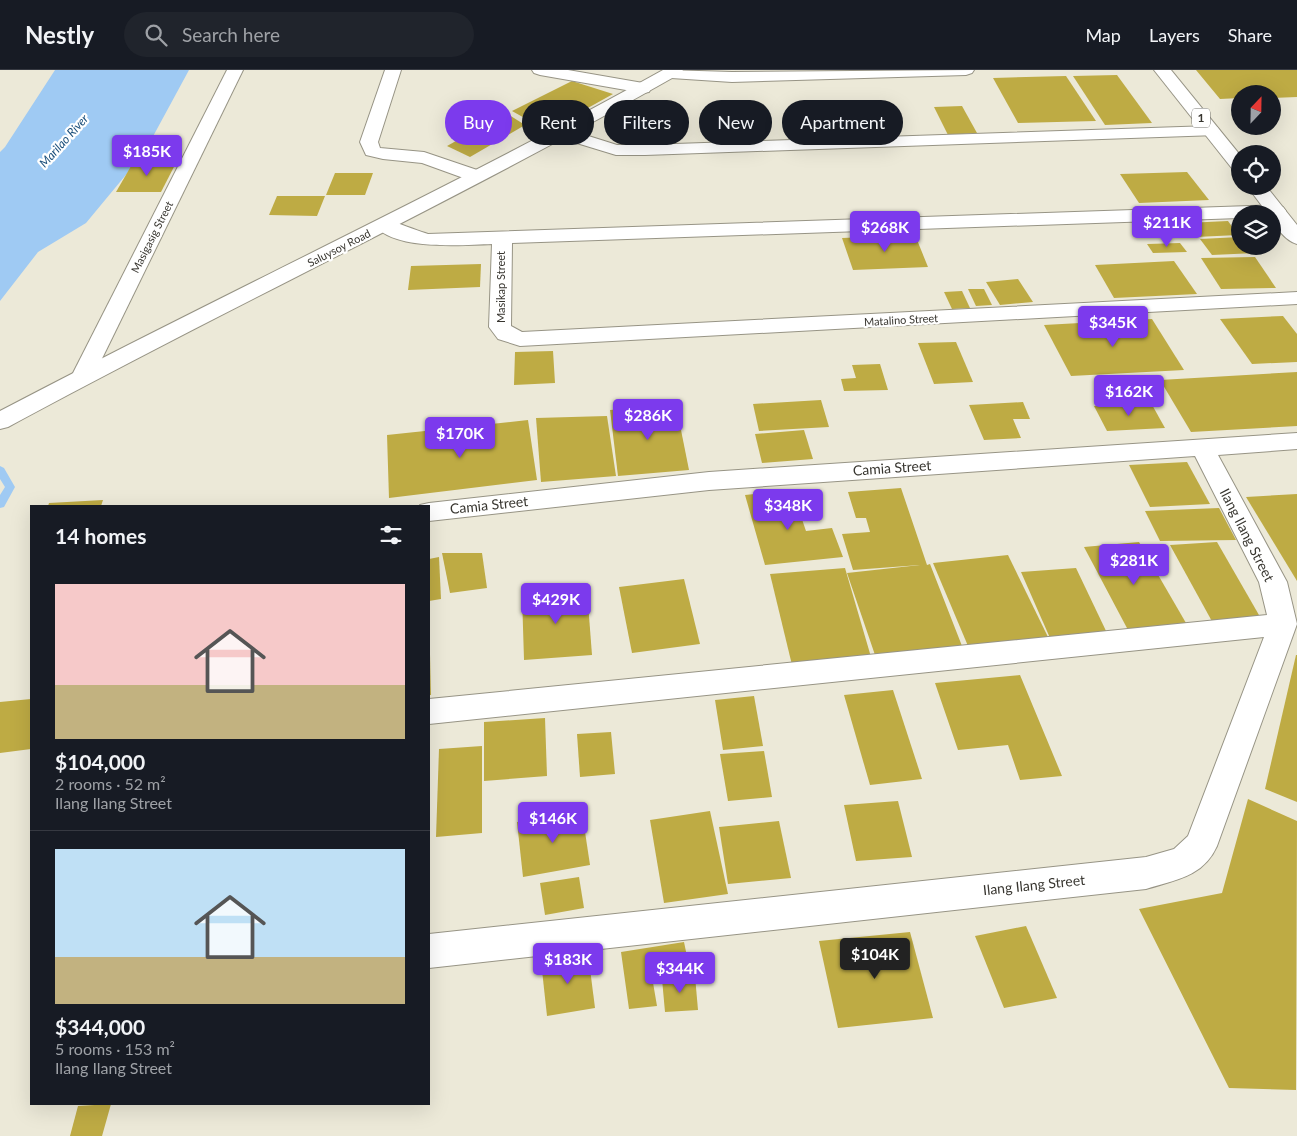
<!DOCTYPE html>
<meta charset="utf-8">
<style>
:root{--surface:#171b24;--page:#20242c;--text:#f1f3f6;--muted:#9ea1a6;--line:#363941;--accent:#7c3aed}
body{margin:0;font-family:Lato,sans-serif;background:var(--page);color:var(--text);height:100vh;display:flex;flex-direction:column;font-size:19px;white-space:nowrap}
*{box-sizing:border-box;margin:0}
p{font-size:16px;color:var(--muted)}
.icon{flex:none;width:28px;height:28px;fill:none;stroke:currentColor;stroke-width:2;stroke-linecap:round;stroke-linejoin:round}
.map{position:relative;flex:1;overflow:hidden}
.panel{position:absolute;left:30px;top:435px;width:400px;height:600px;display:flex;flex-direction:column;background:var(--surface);border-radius:0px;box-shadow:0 5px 20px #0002}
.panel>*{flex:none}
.hud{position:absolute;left:445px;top:30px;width:475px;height:45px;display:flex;gap:10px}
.needle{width:32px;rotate:22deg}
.fabs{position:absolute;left:1231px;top:15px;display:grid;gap:10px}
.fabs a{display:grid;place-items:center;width:50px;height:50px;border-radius:50%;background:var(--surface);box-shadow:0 5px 20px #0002;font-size:25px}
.price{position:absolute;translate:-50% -42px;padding:0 11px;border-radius:5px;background:var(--accent);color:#fff;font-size:16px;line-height:32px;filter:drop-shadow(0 1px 2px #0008)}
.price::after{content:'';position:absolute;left:50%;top:30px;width:15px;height:11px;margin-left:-8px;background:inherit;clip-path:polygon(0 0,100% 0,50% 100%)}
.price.active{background:#222;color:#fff}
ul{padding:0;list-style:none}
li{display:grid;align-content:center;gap:10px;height:265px;padding:0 25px}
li+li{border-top:1px solid var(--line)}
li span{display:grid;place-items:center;height:155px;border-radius:0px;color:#555}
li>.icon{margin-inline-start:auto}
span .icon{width:90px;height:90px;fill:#fffc;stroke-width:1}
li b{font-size:21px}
h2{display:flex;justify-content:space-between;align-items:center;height:60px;padding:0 25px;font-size:21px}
.chip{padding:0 18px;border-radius:22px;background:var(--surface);box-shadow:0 5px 20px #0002;font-size:18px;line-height:45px}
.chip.active{background:var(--accent);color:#fff}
header{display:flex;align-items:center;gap:30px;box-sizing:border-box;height:70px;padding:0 25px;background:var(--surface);border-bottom:1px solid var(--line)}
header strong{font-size:24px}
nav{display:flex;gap:28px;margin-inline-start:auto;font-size:18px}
.search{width:350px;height:45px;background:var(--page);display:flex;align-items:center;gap:12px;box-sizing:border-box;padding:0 18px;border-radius:28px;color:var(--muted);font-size:19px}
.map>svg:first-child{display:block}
</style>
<header>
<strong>Nestly</strong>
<div class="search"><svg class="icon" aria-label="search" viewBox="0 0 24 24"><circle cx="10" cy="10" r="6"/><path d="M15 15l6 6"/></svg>Search here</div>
<nav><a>Map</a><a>Layers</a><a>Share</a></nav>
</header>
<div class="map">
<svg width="1297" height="1066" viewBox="0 0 1297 1066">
<rect width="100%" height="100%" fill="#ece9d8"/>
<!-- water -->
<polygon fill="#9fcaf3" points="55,0 189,0 144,83 86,153 38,182 0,231 0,82 5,77"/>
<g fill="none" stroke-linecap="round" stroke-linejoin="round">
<!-- stream -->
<polygon fill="#9fcaf3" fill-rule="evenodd" points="0,396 4,398 15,417 4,437 0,438 0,425 5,417 0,409"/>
</g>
<!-- building -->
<g fill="#beab44">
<polygon points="1196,0 1297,0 1297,27 1272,28 1272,24 1240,24 1240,28 1220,29"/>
<polygon points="1117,5 1152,53 1105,55 1073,6"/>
<polygon points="1066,6 1096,51 1018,53 993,8"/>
<polygon points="572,11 613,24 586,39 575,34 537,55 512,41"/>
<polygon points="962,36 977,63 948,65 934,37"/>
<polygon points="506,43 525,55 470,87 447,76"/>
<polygon points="134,91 177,91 161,122 116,122"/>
<polygon points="1187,102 1209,130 1139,133 1120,104"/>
<polygon points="335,103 373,103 365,125 326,125"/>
<polygon points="277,126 325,126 317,146 269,145"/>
<polygon points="1228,151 1238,165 1196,167 1186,153"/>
<polygon points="915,165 928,197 853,200 842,168"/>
<polygon points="1240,167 1240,176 1250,176 1256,183 1212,185 1200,169"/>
<polygon points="1180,173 1187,182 1153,183 1147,174"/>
<polygon points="1255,187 1276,218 1221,219 1201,188"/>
<polygon points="1174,191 1197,224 1114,228 1095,195"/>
<polygon points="481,194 480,217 408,220 411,196"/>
<polygon points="1018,209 1033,232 1000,235 986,212"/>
<polygon points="968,219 984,219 992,235 976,236"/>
<polygon points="962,221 970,238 952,239 944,222"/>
<polygon points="1283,246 1297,264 1297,292 1252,294 1220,249"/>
<polygon points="1152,249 1184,300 1071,306 1044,255"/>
<polygon points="956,272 973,312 934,314 918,273"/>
<polygon points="553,281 555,313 514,315 515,282"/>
<polygon points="880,294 888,320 844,321 841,309 856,308 852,295"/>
<polygon points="1297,302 1297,356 1191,362 1160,310"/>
<polygon points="821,330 829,357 759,361 753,334"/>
<polygon points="1023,332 1030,349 1013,349 1021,368 984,370 969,335"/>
<polygon points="1151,333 1165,358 1107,361 1094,336"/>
<polygon points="676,335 689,400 618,406 610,340"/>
<polygon points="607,346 616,406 541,412 536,348"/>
<polygon points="528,350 537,410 389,428 387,365"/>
<polygon points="804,360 813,389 762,393 755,364"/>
<polygon points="1187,392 1210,434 1150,437 1129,395"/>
<polygon points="901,418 927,495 930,494 962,576 875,585 847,503 920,495 853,500 842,464 870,462 866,448 856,448 848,422"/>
<polygon points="792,420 806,461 832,458 843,487 765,495 745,425"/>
<polygon points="1297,424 1297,511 1246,427"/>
<polygon points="103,430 101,436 48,436 49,433"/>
<polygon points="1219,438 1236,470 1160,471 1145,441"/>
<polygon points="1139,472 1186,553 1128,560 1084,477"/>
<polygon points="1217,472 1263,552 1214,555 1170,475"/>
<polygon points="442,483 482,483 487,518 450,523"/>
<polygon points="1008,485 1048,567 968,576 933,493"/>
<polygon points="439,487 441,529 429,531 429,489"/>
<polygon points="845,498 871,587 792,595 770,504"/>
<polygon points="1076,498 1107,563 1050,568 1021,502"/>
<polygon points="684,509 700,574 632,583 619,517"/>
<polygon points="587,520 592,585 524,590 522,525"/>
<polygon points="429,584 430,584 431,625 429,625"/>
<polygon points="1296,585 1297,585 1297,732 1265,719"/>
<polygon points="1020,605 1062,706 1020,710 1008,675 958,680 935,613"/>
<polygon points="893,620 922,709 870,715 844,625"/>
<polygon points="754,626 763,676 723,680 715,630"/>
<polygon points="31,629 31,679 0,683 0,632"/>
<polygon points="545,648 547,706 484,711 484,652"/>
<polygon points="611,662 615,704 580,707 577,664"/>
<polygon points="482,676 482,763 436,767 439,679"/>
<polygon points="764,681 772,727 728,731 720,684"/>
<polygon points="1248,729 1297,751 1296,1020 1229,1018 1139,839 1222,823"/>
<polygon points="898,731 912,787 856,791 844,735"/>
<polygon points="710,741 728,824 664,833 650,750"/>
<polygon points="582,742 590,795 523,807 517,752"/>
<polygon points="779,751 791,808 728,814 719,757"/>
<polygon points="579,807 584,838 545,845 540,813"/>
<polygon points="1026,856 1057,928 1004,938 975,866"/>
<polygon points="910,862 933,948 838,958 819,871"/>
<polygon points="684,872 689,896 651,901 657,936 629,939 621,882"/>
<polygon points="588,883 595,938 547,946 541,891"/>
<polygon points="695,906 698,940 665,942 662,909"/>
<polygon points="111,1034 102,1066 70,1066 78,1036"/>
</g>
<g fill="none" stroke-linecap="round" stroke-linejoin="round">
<defs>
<g id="minor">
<polygon points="227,0 243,0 93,307 90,312 82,314 74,312 71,307"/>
<polygon points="385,0 401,0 378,72 380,78 424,82 483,102 485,106 483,110 476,112 469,110 422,93 383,89 366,85 360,72"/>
<polygon points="532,0 568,0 643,13 649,14 651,18 649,22 643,23 540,5 534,3"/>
<polygon points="665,0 732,2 974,0 972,3 966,5 732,12 671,8 665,6 663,3"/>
<polygon points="1211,56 1217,57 1220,61 1217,65 645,85 616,85 557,67 554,63 557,59 563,58 617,75 645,75"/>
<path d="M1276,135L1283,137L1286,141L1283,145L1272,147V144H1240V148L512,173L511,256L522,262L1297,222V234L520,276L498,269L489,257L492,174C464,175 393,181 375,155L378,151C391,148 413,160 428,164Z"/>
<path d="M1297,363V379L1218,385L1287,512L1297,554L1217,776C1203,807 1175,810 1146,819L429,898V864L1146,787L1174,779L1188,766L1264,567L429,654V629L1267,545L1259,512L1195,386L709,420L429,451V436L420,435L429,433L709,402Z"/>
</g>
<path id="major" d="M663,0H683L681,3C460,129 231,236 8,357L0,359V341C220,225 446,121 663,0Z"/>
<g id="highway">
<polygon points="1154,0 1171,0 1240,85 1240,103 1234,101"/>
<path d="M1247,116H1266L1297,155V174C1286,171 1272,155 1272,144H1268Z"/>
</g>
</defs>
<!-- minor casing -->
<use href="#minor" stroke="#979485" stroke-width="2"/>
<!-- major casing -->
<use href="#major" stroke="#979485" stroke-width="2"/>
<!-- highway casing -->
<use href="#highway" stroke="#979485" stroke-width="2"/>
<!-- minor -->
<use href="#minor" fill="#fff" fill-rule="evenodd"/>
<!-- major -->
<use href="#major" fill="#fff" fill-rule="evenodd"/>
<!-- highway -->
<use href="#highway" fill="#fff" fill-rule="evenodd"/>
</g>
<g text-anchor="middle" stroke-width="4.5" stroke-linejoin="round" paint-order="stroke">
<!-- far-street labels -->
<g font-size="11" fill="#37352f" stroke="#fff">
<text transform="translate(152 167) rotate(-63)" y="4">Masigasig Street</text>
<text transform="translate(339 178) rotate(-27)" y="4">Saluysoy Road</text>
<text transform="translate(501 217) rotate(-90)" y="4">Masikap Street</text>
<text transform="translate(901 250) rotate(-3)" y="4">Matalino Street</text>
</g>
<!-- shield labels -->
<rect fill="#fff" stroke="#73726d" stroke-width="1" x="1192" y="38.5" width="18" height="19" rx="4"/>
<g font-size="12" font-weight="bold" fill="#37352f">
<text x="1201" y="52">1</text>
</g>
<!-- far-water labels -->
<g font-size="12" font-style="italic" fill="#1b4f7b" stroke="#fff">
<text transform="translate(64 71) rotate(-48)" y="4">Marilao River</text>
</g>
<!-- street labels -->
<g font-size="14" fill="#37352f" stroke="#fff">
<text transform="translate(892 398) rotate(-4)" y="5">Camia Street</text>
<text transform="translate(489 435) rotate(-6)" y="5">Camia Street</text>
<text transform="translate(1247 465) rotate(63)" y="5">Ilang Ilang Street</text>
<text transform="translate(1034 815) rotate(-6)" y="5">Ilang Ilang Street</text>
</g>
</g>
</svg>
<div class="fabs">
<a><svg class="needle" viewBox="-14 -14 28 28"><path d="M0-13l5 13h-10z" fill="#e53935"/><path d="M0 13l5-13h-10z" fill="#9ea1a6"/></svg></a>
<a><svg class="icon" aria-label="locate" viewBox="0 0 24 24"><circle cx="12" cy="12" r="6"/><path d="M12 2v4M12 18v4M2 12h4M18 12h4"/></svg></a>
<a><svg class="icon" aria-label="layers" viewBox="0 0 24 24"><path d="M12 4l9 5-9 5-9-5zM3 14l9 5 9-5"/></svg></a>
</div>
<b class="price" style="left:147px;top:107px">$185K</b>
<b class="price" style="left:1167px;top:178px">$211K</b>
<b class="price" style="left:885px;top:183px">$268K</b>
<b class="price" style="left:1113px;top:278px">$345K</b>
<b class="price" style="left:1129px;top:347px">$162K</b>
<b class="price" style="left:648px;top:371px">$286K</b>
<b class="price" style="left:460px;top:389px">$170K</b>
<b class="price" style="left:788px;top:461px">$348K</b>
<b class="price" style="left:1134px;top:516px">$281K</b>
<b class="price" style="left:556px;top:555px">$429K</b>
<b class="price" style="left:553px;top:774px">$146K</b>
<b class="price active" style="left:875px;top:910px">$104K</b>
<b class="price" style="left:568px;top:915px">$183K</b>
<b class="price" style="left:680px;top:924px">$344K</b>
<div class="hud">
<a class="chip active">Buy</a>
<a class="chip">Rent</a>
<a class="chip">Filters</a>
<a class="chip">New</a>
<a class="chip">Apartment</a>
</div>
<section class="panel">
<h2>14 homes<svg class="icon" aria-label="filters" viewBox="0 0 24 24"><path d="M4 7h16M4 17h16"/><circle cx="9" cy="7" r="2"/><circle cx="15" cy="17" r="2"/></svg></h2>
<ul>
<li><span style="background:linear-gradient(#f6c9c9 65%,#c2b280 0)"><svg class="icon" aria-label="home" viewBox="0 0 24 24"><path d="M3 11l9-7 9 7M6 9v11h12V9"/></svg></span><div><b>$104,000</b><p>2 rooms · 52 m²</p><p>Ilang Ilang Street</p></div></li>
<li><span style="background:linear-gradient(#bfe0f5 70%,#c2b280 0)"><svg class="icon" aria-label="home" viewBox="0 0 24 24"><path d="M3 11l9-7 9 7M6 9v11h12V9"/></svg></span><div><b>$344,000</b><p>5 rooms · 153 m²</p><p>Ilang Ilang Street</p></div></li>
</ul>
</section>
</div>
